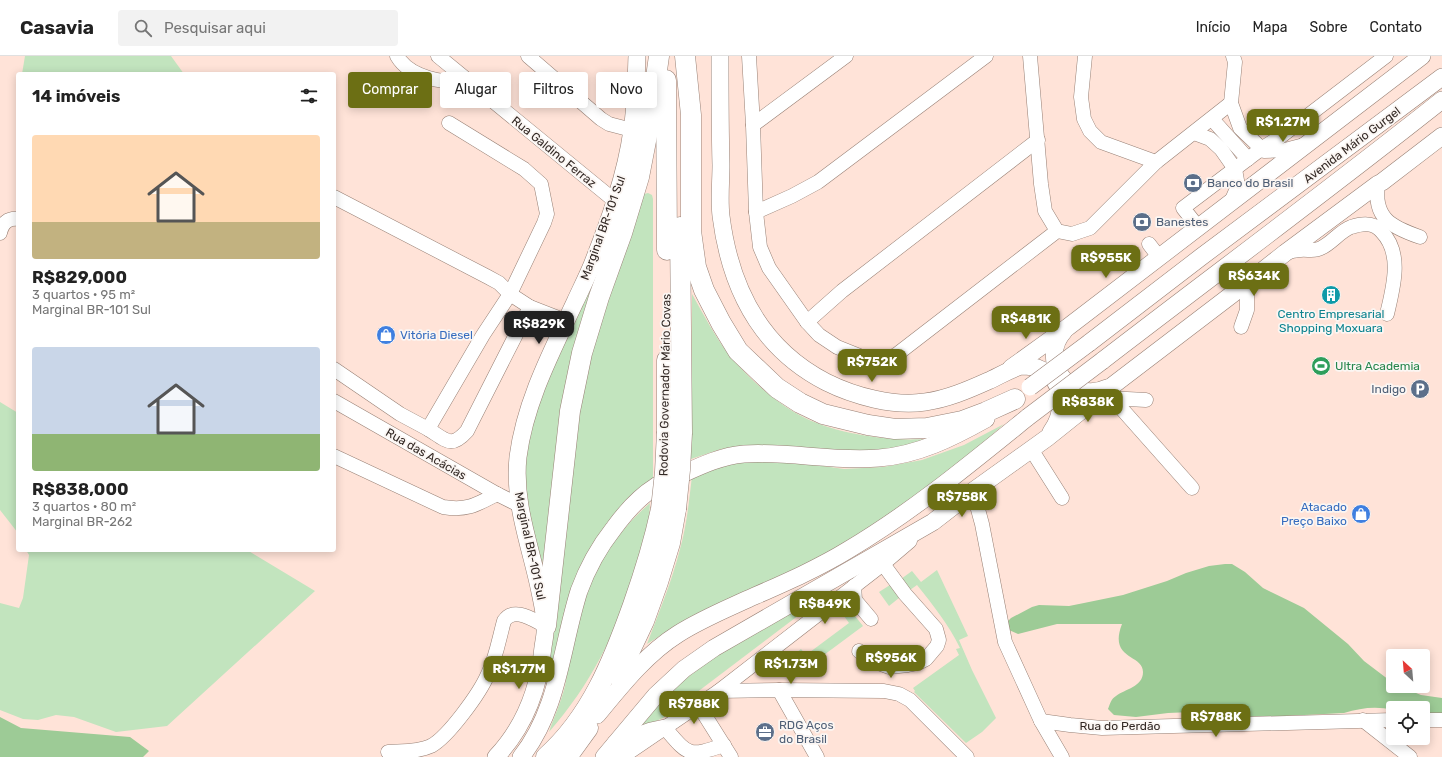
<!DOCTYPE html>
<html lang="pt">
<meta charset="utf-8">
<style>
:root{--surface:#fff;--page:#f2f2f2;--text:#222;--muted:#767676;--line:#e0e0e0;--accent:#6c6f14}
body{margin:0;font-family:Rubik,sans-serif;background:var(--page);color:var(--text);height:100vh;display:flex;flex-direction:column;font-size:15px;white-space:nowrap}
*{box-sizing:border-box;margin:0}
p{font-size:13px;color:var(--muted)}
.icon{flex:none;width:22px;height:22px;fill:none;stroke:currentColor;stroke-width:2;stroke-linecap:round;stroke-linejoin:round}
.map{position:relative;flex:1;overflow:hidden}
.panel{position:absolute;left:16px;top:16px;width:320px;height:480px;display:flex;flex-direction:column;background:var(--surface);border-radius:4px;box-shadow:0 2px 10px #0003}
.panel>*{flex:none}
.top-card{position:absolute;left:348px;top:16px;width:380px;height:36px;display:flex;gap:8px}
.needle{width:26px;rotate:334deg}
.buttons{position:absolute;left:1386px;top:593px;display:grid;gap:8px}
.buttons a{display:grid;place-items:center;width:44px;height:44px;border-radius:4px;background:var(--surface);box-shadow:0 2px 10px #0003;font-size:20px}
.price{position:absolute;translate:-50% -34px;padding:0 9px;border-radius:8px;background:var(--accent);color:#fff;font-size:13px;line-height:26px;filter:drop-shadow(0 1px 2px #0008)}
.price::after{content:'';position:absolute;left:50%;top:24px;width:12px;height:9px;margin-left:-6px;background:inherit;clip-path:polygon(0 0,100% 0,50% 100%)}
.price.current{background:#222;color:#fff}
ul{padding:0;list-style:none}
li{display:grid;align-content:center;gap:8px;height:212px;padding:0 16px}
li span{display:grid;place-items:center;height:124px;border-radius:4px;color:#555}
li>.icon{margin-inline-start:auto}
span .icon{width:72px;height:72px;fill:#fffc;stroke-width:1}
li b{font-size:17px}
h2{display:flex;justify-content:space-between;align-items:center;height:48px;padding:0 16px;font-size:17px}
.tag{padding:0 14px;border-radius:4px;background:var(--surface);box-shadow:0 2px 10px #0003;font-size:14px;line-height:36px}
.tag.current{background:var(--accent);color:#fff}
header{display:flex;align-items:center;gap:24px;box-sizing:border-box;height:56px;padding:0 20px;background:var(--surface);border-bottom:1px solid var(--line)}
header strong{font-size:19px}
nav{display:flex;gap:22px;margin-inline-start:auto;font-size:14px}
.search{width:280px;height:36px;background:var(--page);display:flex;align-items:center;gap:10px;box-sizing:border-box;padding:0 14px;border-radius:4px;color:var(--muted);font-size:15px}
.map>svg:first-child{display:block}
</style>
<header>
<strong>Casavia</strong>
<div class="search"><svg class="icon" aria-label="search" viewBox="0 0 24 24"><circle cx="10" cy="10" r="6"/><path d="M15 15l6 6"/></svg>Pesquisar aqui</div>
<nav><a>Início</a><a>Mapa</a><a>Sobre</a><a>Contato</a></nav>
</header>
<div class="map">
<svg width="1442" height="701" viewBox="0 0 1442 701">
<rect width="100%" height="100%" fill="#ffe3d8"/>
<!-- green -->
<g fill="#c2e4be">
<polygon points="25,0 171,0 184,18 22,18"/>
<polygon points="648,137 652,139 653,143 653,423 627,443 608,466 592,489 572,532 546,631 576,356 589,300 644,138"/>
<polygon points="599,211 550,469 542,508 527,459 524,402 532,366 543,331"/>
<path d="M692,238C704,259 715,281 730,300C748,321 770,342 794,356C822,373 863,381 896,383C909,384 922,383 936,383L880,396L746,390L721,393L691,403Z"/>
<polygon points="0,346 18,357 18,477 0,454"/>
<path d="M1004,368L964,404L885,461L844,488L804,510L676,570L647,588C659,556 672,525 680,493C687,469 689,444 692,420L724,408L746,406H795L844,413L883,411L922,404L964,389Z"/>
<path d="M650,447C649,458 650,470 647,481C644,494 639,506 635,519C615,579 591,628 549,676C554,661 561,646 565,630C568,614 570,598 574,582C585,528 608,483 650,447Z"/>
<polygon points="26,494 247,494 315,535 167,670 116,676 74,661 56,659 38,664 23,663 0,654 0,547 19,552 23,542 29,499"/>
<path d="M937,514L968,580L959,584L972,614L996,662L982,676L966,687L914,636L915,635L913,632L959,599L956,593L960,592C949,569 933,549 917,529L910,534L901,523L912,515L921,526Z"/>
<polygon points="844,525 663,662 629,677 680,627 708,606 744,581"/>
<polygon points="890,529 899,542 889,550 879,536"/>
<polygon points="851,555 863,570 801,616 790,602 801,593 806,599 849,567 844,560"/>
</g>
<!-- forest -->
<g fill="#9dcb96">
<path d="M1225,508H1232L1245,516L1263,532L1304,552L1348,588L1364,605L1393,627V630H1399L1421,639L1442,642V663L1423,659V652H1393V654C1376,650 1361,652 1344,657L1222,663L1208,657L1192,656L1168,657L1136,661L1114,659L1108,653C1110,648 1111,643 1116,640C1125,633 1143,631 1143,616C1143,598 1108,604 1122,568H1057L1018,578L1009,574L1004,569L1011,562L1032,551L1039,549L1069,550L1084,547L1123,539L1167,525L1186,517L1209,510Z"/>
<polygon points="0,661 21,672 130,681 149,695 143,701 0,701"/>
</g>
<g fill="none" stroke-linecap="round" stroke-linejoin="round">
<defs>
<g id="minor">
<path d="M397,0C411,24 446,26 471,28"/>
<polyline points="438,0 615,145"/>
<polyline points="528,0 601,63 609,68 632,74"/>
<polyline points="749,0 753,69 756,156 760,191 769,212 807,266 819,279 837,291 862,301 881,304 896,299 1057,175 1072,178 1090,172 1156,106 1231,47"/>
<polyline points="1030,0 1041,128 1045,155 1057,175"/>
<polyline points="1085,0 1081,41 1084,63 1090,75 1101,86 1156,106"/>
<polyline points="1233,0 1235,6 1231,47 1240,72 1264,95 1285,94 1304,89"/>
<polyline points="1212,63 1248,103"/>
<polyline points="753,69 846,0"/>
<polyline points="1194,77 1210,83 1221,93 1235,113 1238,130 1231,146"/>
<path d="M1378,128C1373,162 1391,171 1420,181"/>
<polyline points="334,141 488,221 499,227 510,238 544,167 547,158 541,128 524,113 449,67"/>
<polyline points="756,156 792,140 818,126 986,0"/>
<polyline points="1198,171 1183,152 1261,93 1280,81 1386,0"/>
<path d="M0,177C2,167 8,162 18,163"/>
<polyline points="1149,188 1159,201"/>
<path d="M1285,197C1290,196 1295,194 1300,194C1308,193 1314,196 1321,192C1332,187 1340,175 1351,171C1363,167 1374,166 1382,176C1403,198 1393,232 1387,258"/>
<polyline points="807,266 842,235 1038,84"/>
<polyline points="1241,271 1247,254 1247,227"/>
<polyline points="334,313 400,358 428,373 483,279 510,238 530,251 566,265"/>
<polyline points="1097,341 1121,352 1192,432"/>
<polyline points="1108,342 1146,344"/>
<polyline points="334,345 497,438 519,449"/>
<path d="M428,373C446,384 451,393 467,375L530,251"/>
<polyline points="1031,393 1062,442"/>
<path d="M334,400L443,451C467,455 476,449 497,438"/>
<polyline points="973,435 982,468 1005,586 1041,665 1062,701"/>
<polyline points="854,530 855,544 871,563"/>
<polyline points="859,595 873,605 889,611 908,609 918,607 926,603 937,590 939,584 936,573 905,538 883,508"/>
<polyline points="779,634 884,635 899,638 910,644 967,701"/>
<polyline points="719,635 779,634 817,701"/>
<polyline points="699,650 731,701"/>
<polyline points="1363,664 1410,701"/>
<polyline points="1423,664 1442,664"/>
<polyline points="1041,665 1070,669 1102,672 1393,664"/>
<path d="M665,672C689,700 688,701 724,689"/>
<path d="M388,696C402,695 418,696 431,690C448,681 480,637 488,618C496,602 499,583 504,565C514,550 533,564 546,570"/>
<polyline points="622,701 719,635 883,508 910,485"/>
</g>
<g id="major">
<path d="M720,0C720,36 720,72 721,109C721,125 719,143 721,160C730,231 760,292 826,326C854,340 894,351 925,346C947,343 968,334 988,325C999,320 1009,314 1021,310C1028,310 1035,310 1042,314C1066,326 1065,357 1051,376"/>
<path d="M1064,275C1037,305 1071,349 1107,332"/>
<polyline points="1089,287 1201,201 1442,21"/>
<path d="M1102,305C1215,218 1330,133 1442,44"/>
<polyline points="1011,312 1068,271 1422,0"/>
<path d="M597,659C621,630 646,598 678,578C700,564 724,554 748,543C782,528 817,513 848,494C912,456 970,408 1028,361"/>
<polyline points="615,688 651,675 665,672"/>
<path d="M496,701C524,671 539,632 543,591C544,584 546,576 545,569C545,558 542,546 540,536C531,491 513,448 518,401C525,346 552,295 575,246C581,233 587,221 592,209C609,166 626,119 632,74C636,50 636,24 637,0"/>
<path d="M521,701C559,653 561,592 579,535C587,513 599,491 614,472C625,457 639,441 655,431C661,426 669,424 676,421C698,411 720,400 744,398C789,395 834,406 879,402C918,399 952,382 986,363"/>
<polyline points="604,701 656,639 684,613 714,592 933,466 973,435 1047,382 1112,330 1247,227 1285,197 1378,128 1382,126 1442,80"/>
</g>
<g id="highway">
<polyline points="685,0 691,59 691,175 696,211 704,234 721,267 738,295 777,332 800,347 823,358 868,369 895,373 927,372 962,365 986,356 1015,343"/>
<polyline points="666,24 667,194"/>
<polyline points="680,171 682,377"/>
<polyline points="667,304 667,376"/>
<polyline points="546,570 570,355 582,297 599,241 622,177 639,121 650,64 659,0"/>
<polyline points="618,620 644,565 658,526 670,487 676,453"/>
<path d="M546,701C591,661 613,605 633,549C644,518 654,486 661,453"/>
<polyline points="567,701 588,672"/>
</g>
</defs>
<!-- minor casing -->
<use href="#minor" stroke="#988075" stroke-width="15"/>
<!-- major casing -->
<use href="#major" stroke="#988075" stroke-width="18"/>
<!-- highway casing -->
<use href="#highway" stroke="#988075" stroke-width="21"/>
<!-- minor -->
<use href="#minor" stroke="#fff" stroke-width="14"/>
<!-- major -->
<use href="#major" stroke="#fff" stroke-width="17"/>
<!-- highway -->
<use href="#highway" stroke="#fff" stroke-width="20"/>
<defs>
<g id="major-bridge">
<polyline points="1030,331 1089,287"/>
<polyline points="1028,361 1102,305"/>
</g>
<g id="highway-bridge">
<polyline points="661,453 665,416 667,376"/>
<polyline points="676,453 680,414 682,377"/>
</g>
</defs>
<!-- major-bridge casing -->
<use href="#major-bridge" stroke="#988075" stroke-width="18" stroke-linecap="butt"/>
<!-- highway-bridge casing -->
<use href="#highway-bridge" stroke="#988075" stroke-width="21" stroke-linecap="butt"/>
<!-- major-bridge -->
<use href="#major-bridge" stroke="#fff" stroke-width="17"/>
<!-- highway-bridge -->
<use href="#highway-bridge" stroke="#fff" stroke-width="20"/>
</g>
<!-- icons -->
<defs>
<symbol id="bank-disc" viewBox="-11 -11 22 22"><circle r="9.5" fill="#5c6f8a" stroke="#fbf6f3"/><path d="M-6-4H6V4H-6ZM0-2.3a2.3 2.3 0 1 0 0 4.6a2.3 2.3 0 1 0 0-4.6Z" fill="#fff"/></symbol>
<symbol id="building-disc" viewBox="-11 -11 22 22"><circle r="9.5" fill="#0f9aa8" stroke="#fbf6f3"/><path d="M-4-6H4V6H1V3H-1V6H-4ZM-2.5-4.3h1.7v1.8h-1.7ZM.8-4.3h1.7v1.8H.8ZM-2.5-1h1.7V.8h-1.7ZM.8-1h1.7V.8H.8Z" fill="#fff"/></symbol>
<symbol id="shop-disc" viewBox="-11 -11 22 22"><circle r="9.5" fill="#3f7fe0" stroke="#fbf6f3"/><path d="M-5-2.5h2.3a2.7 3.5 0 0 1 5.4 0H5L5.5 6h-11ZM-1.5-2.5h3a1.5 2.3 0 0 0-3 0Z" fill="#fff"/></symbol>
<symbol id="stadium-disc" viewBox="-11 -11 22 22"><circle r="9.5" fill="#2e9e5b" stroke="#fbf6f3"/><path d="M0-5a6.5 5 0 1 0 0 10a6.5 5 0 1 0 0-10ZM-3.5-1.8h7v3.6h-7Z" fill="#fff"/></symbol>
<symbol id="parking-disc" viewBox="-11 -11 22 22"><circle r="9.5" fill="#5c6f8a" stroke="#fbf6f3"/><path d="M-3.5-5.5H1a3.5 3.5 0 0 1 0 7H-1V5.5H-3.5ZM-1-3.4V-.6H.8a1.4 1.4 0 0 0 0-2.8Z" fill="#fff"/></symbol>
<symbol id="office-disc" viewBox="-11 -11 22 22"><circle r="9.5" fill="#5c6f8a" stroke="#fbf6f3"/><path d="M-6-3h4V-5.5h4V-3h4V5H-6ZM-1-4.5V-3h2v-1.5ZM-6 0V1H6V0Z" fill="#fff"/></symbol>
</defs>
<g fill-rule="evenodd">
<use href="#bank-disc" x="1182" y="116" width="22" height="22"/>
<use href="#bank-disc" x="1131" y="155" width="22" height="22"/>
<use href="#building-disc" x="1320" y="228" width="22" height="22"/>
<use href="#shop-disc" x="375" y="268" width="22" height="22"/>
<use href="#stadium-disc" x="1310" y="299" width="22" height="22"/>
<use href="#parking-disc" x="1409" y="322" width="22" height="22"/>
<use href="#shop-disc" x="1350" y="447" width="22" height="22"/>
<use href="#office-disc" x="754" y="665" width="22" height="22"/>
</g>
<g text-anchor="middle" stroke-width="3.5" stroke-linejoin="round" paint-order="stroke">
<!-- street labels -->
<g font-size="12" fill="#332925" stroke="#fbf6f3">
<text transform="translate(1352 89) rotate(-37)" y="4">Avenida Mário Gurgel</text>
<text transform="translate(554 96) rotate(39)" y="4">Rua Galdino Ferraz</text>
<text transform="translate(603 172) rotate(-70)" y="4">Marginal BR-101 Sul</text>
<text transform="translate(665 329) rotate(-89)" y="4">Rodovia Governador Mário Covas</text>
<text transform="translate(426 398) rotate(30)" y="4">Rua das Acácias</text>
<text transform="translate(530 490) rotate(78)" y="4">Marginal BR-101 Sul</text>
<text x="1120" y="674">Rua do Perdão</text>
</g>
<!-- service labels -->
<g font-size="12" fill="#4e5e75" stroke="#fbf6f3" text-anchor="start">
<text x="1207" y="131">Banco do Brasil</text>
<text x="1156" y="170">Banestes</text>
<text x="1406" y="337" text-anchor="end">Indigo</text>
<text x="779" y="673">RDG Aços<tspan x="779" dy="14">do Brasil</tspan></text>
</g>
<!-- culture labels -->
<g font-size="12" fill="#0d838f" stroke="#fbf6f3">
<text x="1331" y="262">Centro Empresarial<tspan x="1331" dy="14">Shopping Moxuara</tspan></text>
</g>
<!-- shop labels -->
<g font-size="12" fill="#366cbe" stroke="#fbf6f3" text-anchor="start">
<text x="400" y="283">Vitória Diesel</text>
<text x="1347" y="455" text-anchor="end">Atacado<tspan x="1347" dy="14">Preço Baixo</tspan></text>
</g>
<!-- leisure labels -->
<g font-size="12" fill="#27864d" stroke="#fbf6f3" text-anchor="start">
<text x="1335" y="314">Ultra Academia</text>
</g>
</g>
</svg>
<div class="buttons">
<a><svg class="needle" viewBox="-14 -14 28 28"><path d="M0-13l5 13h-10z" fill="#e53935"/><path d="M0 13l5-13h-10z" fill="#767676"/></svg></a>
<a><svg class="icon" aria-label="locate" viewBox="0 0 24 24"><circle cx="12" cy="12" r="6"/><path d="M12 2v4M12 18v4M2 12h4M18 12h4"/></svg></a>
</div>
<b class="price" style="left:1283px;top:87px">R$1.27M</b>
<b class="price" style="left:1106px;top:223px">R$955K</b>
<b class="price" style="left:1254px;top:241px">R$634K</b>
<b class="price" style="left:1026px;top:284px">R$481K</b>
<b class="price current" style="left:539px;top:289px">R$829K</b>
<b class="price" style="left:872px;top:327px">R$752K</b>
<b class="price" style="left:1088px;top:367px">R$838K</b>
<b class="price" style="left:962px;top:462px">R$758K</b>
<b class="price" style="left:825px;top:569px">R$849K</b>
<b class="price" style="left:891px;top:623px">R$956K</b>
<b class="price" style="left:791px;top:629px">R$1.73M</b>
<b class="price" style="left:519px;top:634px">R$1.77M</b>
<b class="price" style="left:694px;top:669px">R$788K</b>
<b class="price" style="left:1216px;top:682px">R$788K</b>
<div class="top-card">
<a class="tag current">Comprar</a>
<a class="tag">Alugar</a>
<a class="tag">Filtros</a>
<a class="tag">Novo</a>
</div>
<section class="panel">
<h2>14 imóveis<svg class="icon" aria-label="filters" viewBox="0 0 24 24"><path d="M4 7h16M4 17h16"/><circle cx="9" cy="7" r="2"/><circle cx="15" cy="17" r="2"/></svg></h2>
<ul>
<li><span style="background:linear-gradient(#ffd9b3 70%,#c2b280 0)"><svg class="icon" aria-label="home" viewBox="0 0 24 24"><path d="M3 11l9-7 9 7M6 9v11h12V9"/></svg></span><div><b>R$829,000</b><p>3 quartos · 95 m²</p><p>Marginal BR-101 Sul</p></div></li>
<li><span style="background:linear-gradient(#c9d6e8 70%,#8fb573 0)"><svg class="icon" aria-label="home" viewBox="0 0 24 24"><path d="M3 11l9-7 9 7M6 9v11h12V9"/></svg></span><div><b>R$838,000</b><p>3 quartos · 80 m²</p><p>Marginal BR-262</p></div></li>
</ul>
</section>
</div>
